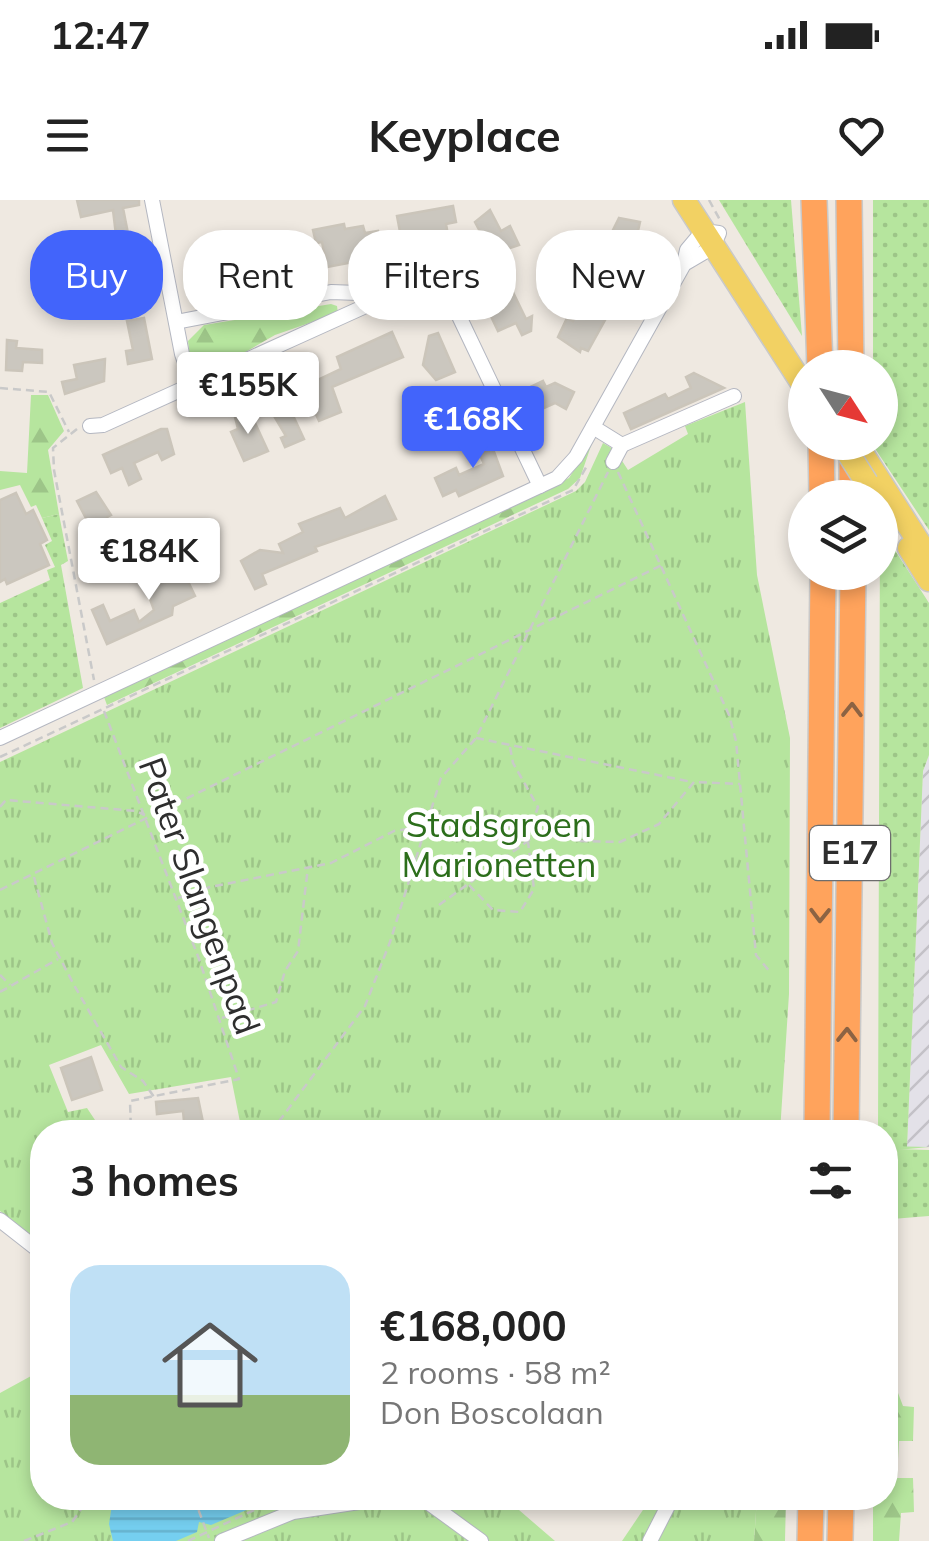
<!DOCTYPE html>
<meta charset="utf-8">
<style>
:root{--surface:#fff;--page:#f6f6f6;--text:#222;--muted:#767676;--line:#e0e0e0;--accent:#4264fb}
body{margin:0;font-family:Mulish,sans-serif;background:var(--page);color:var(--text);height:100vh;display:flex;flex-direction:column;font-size:38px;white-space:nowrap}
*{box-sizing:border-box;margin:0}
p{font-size:32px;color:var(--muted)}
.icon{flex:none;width:55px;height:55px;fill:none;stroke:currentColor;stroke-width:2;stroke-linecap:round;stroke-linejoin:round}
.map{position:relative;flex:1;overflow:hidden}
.panel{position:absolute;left:30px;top:920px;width:868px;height:390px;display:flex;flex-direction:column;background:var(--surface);border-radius:40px;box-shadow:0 5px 15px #0003}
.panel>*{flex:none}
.banner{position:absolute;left:30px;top:30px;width:870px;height:90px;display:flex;gap:20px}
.needle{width:65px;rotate:126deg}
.controls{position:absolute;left:788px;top:150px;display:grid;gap:20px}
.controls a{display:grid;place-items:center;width:110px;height:110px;border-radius:50%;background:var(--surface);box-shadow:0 5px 15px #0003;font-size:50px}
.price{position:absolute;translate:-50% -85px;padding:0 22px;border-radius:10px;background:#fff;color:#222;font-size:32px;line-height:65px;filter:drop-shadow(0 2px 5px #0008)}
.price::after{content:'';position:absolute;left:50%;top:60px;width:30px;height:22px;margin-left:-15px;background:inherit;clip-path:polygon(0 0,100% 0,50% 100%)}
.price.selected{background:var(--accent);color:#fff}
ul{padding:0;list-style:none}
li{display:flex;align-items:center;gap:30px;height:250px;padding:0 40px}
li+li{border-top:2px solid var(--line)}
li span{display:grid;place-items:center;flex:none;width:280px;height:200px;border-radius:30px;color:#555}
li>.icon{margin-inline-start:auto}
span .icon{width:120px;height:120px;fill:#fffc;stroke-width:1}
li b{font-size:42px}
h2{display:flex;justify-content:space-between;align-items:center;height:120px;padding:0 40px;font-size:42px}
.tag{padding:0 35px;border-radius:40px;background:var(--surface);box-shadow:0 5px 15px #0003;font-size:35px;line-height:90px}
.tag.selected{background:var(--accent);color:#fff}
.status{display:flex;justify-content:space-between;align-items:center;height:70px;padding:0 50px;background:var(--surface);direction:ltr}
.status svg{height:28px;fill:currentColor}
header{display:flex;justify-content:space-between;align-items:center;height:130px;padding:0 40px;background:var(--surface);font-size:45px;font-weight:700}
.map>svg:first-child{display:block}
</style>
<div class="status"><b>12:47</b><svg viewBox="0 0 49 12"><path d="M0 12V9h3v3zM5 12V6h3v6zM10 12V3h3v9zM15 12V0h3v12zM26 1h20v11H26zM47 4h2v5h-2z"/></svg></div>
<header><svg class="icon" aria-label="menu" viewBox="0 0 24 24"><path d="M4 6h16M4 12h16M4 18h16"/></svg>Keyplace<svg class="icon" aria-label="heart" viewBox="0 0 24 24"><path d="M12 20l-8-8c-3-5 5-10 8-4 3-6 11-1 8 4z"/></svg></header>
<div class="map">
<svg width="929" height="1341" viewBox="0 0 929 1341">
<defs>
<pattern id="industrial-furrows" width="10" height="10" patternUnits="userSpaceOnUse" patternTransform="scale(2.5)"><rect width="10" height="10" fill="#e3e1e8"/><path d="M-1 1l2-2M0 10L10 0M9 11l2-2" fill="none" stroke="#c3c1c7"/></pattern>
<pattern id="grass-dots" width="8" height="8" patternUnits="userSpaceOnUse" patternTransform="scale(2.5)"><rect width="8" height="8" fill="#b6e59e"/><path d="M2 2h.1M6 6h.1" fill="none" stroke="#9dc588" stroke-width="1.8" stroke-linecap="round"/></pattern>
<pattern id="forest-firs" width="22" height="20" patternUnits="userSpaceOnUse" patternTransform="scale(2.5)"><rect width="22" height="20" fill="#b6e59e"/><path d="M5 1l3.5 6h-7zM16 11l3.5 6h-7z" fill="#9dc588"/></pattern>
<pattern id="park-tufts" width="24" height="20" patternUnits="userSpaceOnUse" patternTransform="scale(2.5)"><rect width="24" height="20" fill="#b6e59e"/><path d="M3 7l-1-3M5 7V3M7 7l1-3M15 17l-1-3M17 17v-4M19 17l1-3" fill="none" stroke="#9dc588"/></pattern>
<pattern id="water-rules" width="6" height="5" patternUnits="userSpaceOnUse" patternTransform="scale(2.5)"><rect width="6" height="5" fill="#75cff0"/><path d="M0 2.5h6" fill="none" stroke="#66b2ce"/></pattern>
</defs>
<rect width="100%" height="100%" fill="#efe9e1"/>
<!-- industrial -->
<polygon fill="url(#industrial-furrows)" points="929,555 929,947 907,948 923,571"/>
<!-- grass -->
<g fill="url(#grass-dots)">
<polygon points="719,0 791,0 802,136"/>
<polygon points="873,0 929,0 929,330 874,247 874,243 880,242 880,168 873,167"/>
<polygon points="59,314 68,361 61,365 83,488 0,528 0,403 50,380 47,370 55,367 45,345 52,341 42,318"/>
<polygon points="880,327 929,403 929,555 923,571 907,948 896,949 929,950 929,1016 892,1019 887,951 893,950 885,946 885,932 878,932"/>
</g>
<!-- forest -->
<g fill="url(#forest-firs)">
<polygon points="331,104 337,106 338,113 275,135 221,166 200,165 190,158 188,141 204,125"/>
<polygon points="31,195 48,195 64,231 48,250 59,314 42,318 36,305 31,307 20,285 0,290 0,271 27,273"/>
<polygon points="593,240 580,278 568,289 107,505 104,497 569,278"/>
<polygon points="885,946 929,947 887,951 895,1185 903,1206 914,1207 913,1241 899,1241 897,1278 913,1278 914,1312 901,1313 899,1341 873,1341 873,1298 885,1298"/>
<polygon points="757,1298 786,1298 785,1341 754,1341"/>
</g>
<!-- park -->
<g fill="url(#park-tufts)">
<polygon points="745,202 757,375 790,538 789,794 780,932 242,932 231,877 129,894 101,845 49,865 68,912 87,908 103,932 42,932 42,1046 0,1011 0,562 576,291 585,282 603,243 615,250 628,270 688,234 685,226"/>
<polygon points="42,1170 42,1298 505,1298 555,1341 0,1341 0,1193"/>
<polygon points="651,1298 757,1298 754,1341 622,1341"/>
</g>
<!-- water -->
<polygon fill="url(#water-rules)" points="113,1298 265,1298 263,1303 211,1325 199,1322 197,1332 176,1341 113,1341 109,1324"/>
<!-- building -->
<g fill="#cbc7bf" stroke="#cbc5ba" stroke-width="2.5">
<polygon points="77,0 139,0 139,5 123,8 132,54 102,58 98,38 116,35 113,10 81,17"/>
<polygon points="453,6 456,22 446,24 448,35 419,40 421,49 397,47 395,38 401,37 397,16"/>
<polygon points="490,10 501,31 510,26 519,45 483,57 476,43 484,39 475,22"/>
<polygon points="619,18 640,22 630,66 612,62 616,37 610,36"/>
<polygon points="344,24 345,29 363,26 365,33 378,31 381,47 368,50 369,59 327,67 322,42 316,43 313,30"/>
<polygon points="258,52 259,76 240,82 235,56"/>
<polygon points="216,58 221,85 206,88 205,83 199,84 194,62"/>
<polygon points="599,80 621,91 588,151 581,148 580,152 558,137 567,118 573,121 583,101 587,103"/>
<polygon points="508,82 526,119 532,116 531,131 522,135 516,123 498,131 481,95"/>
<polygon points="144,118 152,159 128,164 126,151 133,150 127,121"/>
<polygon points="392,132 403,157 332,187 341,212 319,221 310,201 290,209 304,239 285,247 281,238 286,236 267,204 341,169 337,157"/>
<polygon points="438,133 455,172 436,180 423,165 429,136"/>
<polygon points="7,140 17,141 16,148 42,150 42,163 23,162 22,171 6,170"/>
<polygon points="105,159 104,181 65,194 62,182 77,179 74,165"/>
<polygon points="694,173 724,188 631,229 624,213 665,194 668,199 691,188 686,177"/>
<polygon points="543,181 546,187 555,183 574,192 566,209 555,203 537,211 526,189"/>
<polygon points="249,210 268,251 244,261 231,232 238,229 235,217"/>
<polygon points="161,229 167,229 174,254 162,260 158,252 134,263 141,279 129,285 122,268 111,273 103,255"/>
<polygon points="487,233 503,276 459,296 456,290 443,296 435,278 456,268 459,275 484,264 473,239"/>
<polygon points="96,292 111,315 107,317 119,343 103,351 77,301"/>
<polygon points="16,293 26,314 33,310 47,340 40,344 49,365 7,384 5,379 0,382 0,300"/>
<polygon points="385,296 396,319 315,347 317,351 262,374 266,384 255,389 241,361 260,350 283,353 279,344 303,332 299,324 340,308 345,318"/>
<polygon points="178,361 195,396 173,406 172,415 107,444 92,410 103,405 110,421 134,410 139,422 154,410 142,377"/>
<polygon points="91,857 102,890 72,900 61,868"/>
<polygon points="198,898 205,932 185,932 183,911 157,914 156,902"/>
</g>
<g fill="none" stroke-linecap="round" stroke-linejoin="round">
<defs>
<g id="minor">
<polyline points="152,0 182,154 193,185"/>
<polyline points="176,122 331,92 358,93 370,104"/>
<polyline points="90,226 103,225 370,104 437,82 447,91 540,286"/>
<polyline points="593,227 622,245 613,262"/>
<polyline points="622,245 734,196"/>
<polyline points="0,538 557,278 576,257 684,64 687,50 703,31 719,33 713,47 684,64"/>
<polyline points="0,1020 42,1053"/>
<polyline points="422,1298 481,1341"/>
<polyline points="222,1341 293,1312 386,1298"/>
<polyline points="650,1341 672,1298"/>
</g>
<g id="primary">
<polyline points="684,0 805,188"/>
<polyline points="855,242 929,358"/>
<polyline points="909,348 929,380"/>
</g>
<g id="motorway">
<polyline points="814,0 820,168"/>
<polyline points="849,0 851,168"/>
<polyline points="821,242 822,298"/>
<polyline points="852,248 852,298"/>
<polyline points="817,932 823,372"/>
<polyline points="846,932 853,372"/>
<polyline points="810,1341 811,1298"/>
<polyline points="840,1341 841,1298"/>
</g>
</defs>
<!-- minor casing -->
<use href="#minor" stroke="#b4b7c1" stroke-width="16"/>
<!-- primary casing -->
<use href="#primary" stroke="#c9c9c9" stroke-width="25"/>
<!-- motorway casing -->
<use href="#motorway" stroke="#c9c9c9" stroke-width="28"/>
<!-- path -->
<g stroke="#c9c9c9" stroke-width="2.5" stroke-dasharray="8 5" stroke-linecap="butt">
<polyline points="709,0 720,20"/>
<polyline points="0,188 49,192 69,232"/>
<polyline points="77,229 53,248 54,270 94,480"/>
<polyline points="618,272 729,515 736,541 756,755 771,773"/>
<polyline points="104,511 199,759 239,879 130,901 131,932"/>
<polyline points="476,538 692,582"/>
<polyline points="510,547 513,563 538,607 530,630"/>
<polyline points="0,557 573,290 588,264"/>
<polyline points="0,607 6,600 136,611 145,615"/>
<polyline points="34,677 52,743 74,785 121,867 143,881 154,897"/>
<polyline points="469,685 493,710 520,712 534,689 528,642"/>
<polyline points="0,690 662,365"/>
<polyline points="178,698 210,687 331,663 394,631 463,621 523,628 580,641 620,642 659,624 694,582 740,584"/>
<polyline points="439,705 539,633"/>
<polyline points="0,775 10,785"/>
<polyline points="0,792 58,759"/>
<polyline points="222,818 276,802 285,771 298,751 308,667"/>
<polyline points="271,932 365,806 390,742 441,578 476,538 608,272"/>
<polyline points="194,1298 209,1338"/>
<polyline points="24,1341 72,1322 89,1298"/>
<polyline points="188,1341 280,1298"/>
</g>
<!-- minor -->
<use href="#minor" stroke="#fff" stroke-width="14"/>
<!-- primary -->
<use href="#primary" stroke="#f2d163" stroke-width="22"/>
<!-- motorway -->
<use href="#motorway" stroke="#ffa35c" stroke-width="25"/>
<defs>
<polyline id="primary-bridge" points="841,242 867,283"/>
</defs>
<!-- primary-bridge casing -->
<use href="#primary-bridge" stroke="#c9c9c9" stroke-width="25" stroke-linecap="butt"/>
<!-- primary-bridge -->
<use href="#primary-bridge" stroke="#f2d163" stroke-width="22"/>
</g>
<!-- one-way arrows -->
<defs><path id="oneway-chevron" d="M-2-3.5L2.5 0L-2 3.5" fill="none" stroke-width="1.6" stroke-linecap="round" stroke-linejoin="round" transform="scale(2.5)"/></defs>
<g stroke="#8c6343">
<use href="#oneway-chevron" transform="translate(852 510) rotate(-89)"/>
<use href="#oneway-chevron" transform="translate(820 715) rotate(91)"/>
<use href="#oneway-chevron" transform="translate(847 835) rotate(-89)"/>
</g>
<g text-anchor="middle" stroke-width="9" stroke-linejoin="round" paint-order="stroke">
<!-- shield labels -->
<rect fill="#fff" stroke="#6d6d6d" stroke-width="2.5" x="810" y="626" width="80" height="54" rx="8"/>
<g font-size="32" font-weight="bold" fill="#2e2e2e">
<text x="850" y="664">E17</text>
</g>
<!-- park labels -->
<g font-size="35" fill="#2c6e1b" stroke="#fff">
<text x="499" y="637">Stadsgroen<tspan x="499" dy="40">Marionetten</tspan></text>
</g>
<!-- street labels -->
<g font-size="35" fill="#2e2e2e" stroke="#fff">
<text transform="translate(199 696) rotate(70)" y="12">Pater Slangenpad</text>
</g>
</g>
</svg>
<div class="controls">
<a><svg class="needle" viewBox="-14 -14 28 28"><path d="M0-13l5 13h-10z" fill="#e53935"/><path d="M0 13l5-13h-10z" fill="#767676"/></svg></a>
<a><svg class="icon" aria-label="layers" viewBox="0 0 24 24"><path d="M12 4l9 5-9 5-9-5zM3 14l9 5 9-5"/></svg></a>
</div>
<b class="price" style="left:248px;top:237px">€155K</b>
<b class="price selected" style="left:473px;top:271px">€168K</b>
<b class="price" style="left:149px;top:403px">€184K</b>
<div class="banner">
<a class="tag selected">Buy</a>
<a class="tag">Rent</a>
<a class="tag">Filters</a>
<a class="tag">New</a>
</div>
<section class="panel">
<h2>3 homes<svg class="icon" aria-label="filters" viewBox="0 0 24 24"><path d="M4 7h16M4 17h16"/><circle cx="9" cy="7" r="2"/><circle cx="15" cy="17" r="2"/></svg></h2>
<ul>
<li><span style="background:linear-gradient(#bfe0f5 65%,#8fb573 0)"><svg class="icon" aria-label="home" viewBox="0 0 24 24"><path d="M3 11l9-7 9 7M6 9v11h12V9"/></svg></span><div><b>€168,000</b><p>2 rooms · 58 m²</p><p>Don Boscolaan</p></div></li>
</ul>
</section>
</div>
